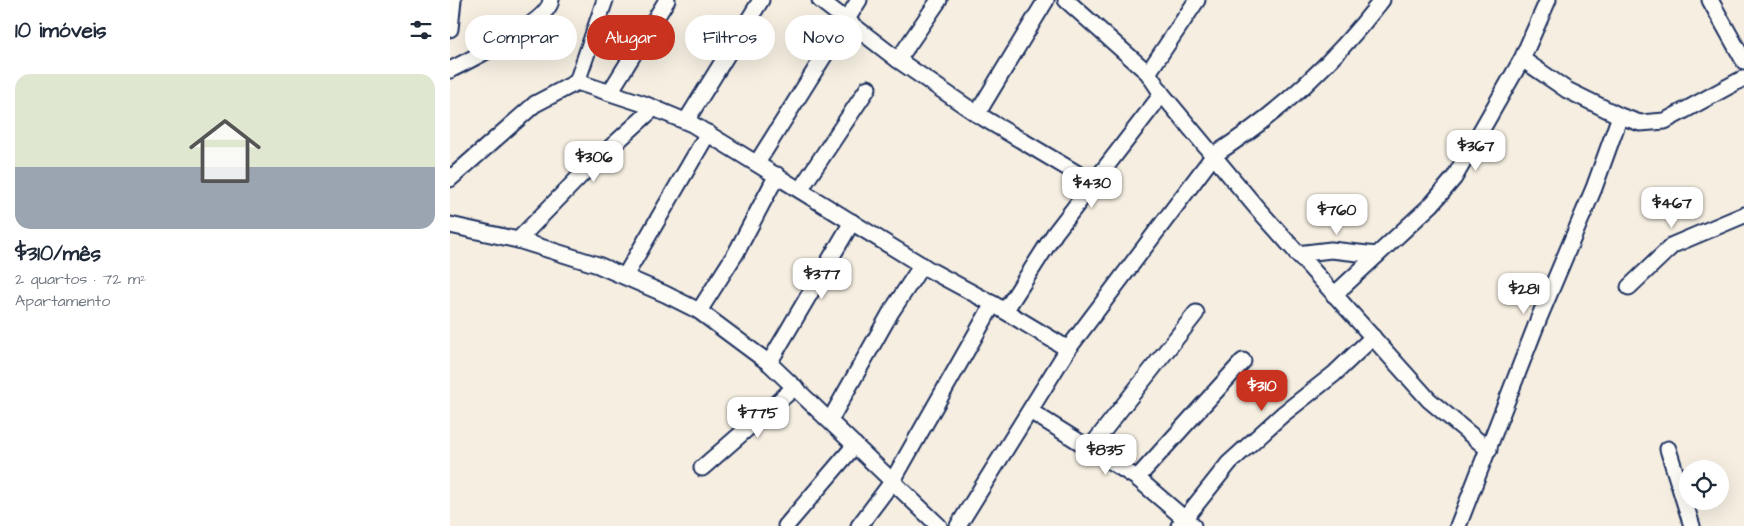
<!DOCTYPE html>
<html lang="pt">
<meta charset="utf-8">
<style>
:root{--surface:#fff;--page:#f2f2f3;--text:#1f2937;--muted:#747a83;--line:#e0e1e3;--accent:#c8321e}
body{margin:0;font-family:"Architects Daughter",sans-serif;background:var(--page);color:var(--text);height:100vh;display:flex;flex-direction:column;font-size:19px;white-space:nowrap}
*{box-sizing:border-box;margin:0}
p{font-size:16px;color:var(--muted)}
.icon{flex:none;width:28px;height:28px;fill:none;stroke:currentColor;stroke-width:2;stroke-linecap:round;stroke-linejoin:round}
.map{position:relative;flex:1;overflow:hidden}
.panel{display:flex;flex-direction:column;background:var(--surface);width:450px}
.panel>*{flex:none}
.guide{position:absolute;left:15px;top:15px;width:475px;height:45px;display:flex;gap:10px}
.controls{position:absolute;left:1229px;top:460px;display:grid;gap:10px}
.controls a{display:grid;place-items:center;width:50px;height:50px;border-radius:50%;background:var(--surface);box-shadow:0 5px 20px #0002;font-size:25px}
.price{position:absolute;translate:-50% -42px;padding:0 11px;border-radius:10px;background:#fff;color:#222;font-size:16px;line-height:32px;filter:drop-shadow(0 1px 2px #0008)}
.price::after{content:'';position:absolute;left:50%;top:30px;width:15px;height:11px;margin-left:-8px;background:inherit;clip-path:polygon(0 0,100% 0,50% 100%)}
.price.active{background:var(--accent);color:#fff}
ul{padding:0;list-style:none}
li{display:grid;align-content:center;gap:10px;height:265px;padding:0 15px}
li+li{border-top:1px solid var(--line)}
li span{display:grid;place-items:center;height:155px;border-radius:15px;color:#555}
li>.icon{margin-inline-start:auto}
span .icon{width:90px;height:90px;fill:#fffc;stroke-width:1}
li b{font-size:21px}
h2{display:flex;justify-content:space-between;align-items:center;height:60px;padding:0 15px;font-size:21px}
.pill{padding:0 18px;border-radius:22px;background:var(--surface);box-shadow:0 5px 20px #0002;font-size:18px;line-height:45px}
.pill.active{background:var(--accent);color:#fff}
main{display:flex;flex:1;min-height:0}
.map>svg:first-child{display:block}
</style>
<main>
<section class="panel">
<h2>10 imóveis<svg class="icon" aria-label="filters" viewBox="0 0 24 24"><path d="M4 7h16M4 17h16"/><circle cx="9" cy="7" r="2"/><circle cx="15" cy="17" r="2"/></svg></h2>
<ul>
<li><span style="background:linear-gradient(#dfe7d0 60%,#9aa5b1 0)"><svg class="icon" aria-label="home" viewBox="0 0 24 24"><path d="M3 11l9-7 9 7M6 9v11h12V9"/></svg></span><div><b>$310/mês</b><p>2 quartos · 72 m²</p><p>Apartamento</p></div></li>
</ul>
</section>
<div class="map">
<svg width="1294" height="526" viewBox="0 0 1294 526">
<rect width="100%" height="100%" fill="#f5eee1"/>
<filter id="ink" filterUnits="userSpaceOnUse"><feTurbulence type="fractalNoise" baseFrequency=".02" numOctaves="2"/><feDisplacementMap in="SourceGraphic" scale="10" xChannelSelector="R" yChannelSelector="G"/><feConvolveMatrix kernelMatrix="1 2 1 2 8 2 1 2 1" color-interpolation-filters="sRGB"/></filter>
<g filter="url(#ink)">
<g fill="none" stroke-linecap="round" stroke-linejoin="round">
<defs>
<g id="minor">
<polyline points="370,0 448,60 527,114 643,183"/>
<polyline points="616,0 698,73 712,94 806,207 979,400 1039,450"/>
<polyline points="1260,0 1294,61"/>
<polyline points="0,29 3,0"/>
<polyline points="1072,59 1117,90 1170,116 1190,123 1215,121 1294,78"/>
<polyline points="448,60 489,0"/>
<path d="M0,70C21,59 99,22 101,0"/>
<polyline points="698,73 747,0"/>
<polyline points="127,82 155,0"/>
<polyline points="160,92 217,0"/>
<polyline points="527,114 596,0"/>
<polyline points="236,121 311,0"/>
<polyline points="307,163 409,0"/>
<polyline points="0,179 85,104 127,82 194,104 242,124 478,269 543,304 618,349"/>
<polyline points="350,190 418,88"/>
<polyline points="0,225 68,240 148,265 215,294 249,311 319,363 489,526"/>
<polyline points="68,240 138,168 204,108"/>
<polyline points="847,254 881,250 927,255"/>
<polyline points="175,276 258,133"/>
<polyline points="1179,287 1223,245 1294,215"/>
<polyline points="884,295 982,204 1004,178 1072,59 1098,0"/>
<polyline points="249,311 286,253 327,175"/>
<polyline points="555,311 605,233 712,94"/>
<polyline points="319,363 402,222"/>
<polyline points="580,411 687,478 743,526"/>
<polyline points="380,420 441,312 472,265"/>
<polyline points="640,448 746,313"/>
<polyline points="1218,449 1242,526"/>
<polyline points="252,468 345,387"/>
<polyline points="687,478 793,361"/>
<polyline points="336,526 405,445"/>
<polyline points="409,526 442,482 543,304"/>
<path d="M508,526L618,349L764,155C831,112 883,63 932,0"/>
<polyline points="729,526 779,463 833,414 884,374 923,337"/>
<polyline points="1008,526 1089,318 1144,188 1170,116"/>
</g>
</defs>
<!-- minor casing -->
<use href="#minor" stroke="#1b2f5e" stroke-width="19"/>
<!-- minor -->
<use href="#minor" stroke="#fdfcf7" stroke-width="15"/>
</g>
</g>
</svg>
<div class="controls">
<a><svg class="icon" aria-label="locate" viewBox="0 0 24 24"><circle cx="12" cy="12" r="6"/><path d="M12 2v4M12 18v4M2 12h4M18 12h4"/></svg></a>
</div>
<b class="price" style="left:1026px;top:172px">$367</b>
<b class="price" style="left:144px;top:183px">$306</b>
<b class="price" style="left:642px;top:209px">$430</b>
<b class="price" style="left:1222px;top:229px">$467</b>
<b class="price" style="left:887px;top:236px">$760</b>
<b class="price" style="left:372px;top:300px">$377</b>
<b class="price" style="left:1074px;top:315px">$281</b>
<b class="price active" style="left:812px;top:412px">$310</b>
<b class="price" style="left:308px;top:439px">$775</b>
<b class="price" style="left:656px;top:476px">$835</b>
<div class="guide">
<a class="pill">Comprar</a>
<a class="pill active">Alugar</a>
<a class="pill">Filtros</a>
<a class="pill">Novo</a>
</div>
</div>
</main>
